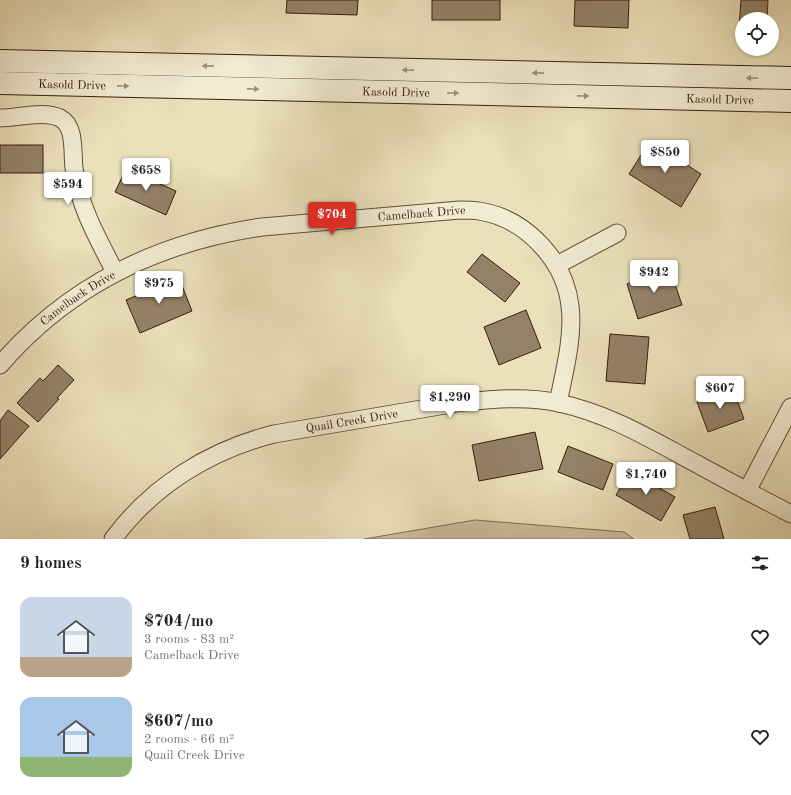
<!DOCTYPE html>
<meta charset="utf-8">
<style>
:root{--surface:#fff;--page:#f2f2f2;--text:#202124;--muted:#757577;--accent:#d93025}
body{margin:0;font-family:"Old Standard TT",serif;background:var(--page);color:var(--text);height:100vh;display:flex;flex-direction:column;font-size:15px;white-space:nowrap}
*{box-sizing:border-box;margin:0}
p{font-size:13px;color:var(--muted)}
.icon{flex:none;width:22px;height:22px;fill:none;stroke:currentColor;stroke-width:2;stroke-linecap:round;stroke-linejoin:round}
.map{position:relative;height:539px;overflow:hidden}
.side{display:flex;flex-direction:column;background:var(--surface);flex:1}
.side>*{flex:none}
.buttons{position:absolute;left:735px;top:12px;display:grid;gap:8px}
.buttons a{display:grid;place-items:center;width:44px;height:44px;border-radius:50%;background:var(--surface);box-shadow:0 1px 3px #0004;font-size:20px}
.price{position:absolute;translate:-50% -34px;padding:0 9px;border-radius:4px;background:#fff;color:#222;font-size:13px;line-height:26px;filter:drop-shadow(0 1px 2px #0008)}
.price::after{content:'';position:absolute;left:50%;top:24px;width:12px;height:9px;margin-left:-6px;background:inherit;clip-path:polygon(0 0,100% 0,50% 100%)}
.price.on{background:var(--accent);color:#fff}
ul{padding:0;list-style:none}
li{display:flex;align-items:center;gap:12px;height:100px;padding:0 20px}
li span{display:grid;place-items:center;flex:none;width:112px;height:80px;border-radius:12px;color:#555}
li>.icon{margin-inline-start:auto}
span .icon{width:48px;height:48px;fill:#fffc;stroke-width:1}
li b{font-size:17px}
h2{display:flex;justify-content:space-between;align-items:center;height:48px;padding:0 20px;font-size:17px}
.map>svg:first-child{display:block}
</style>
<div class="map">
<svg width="791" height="539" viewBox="0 0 791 539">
<rect width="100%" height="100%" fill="#eae0ba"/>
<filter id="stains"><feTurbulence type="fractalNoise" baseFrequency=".005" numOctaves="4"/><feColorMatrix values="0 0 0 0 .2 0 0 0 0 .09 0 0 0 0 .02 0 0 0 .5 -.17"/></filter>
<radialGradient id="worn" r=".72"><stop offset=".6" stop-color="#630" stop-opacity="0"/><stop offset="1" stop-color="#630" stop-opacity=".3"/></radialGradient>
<!-- green -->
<polygon fill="#ccbf9d" stroke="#826e56" points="475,520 624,532 634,539 364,539"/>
<!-- building -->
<g fill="#948268" stroke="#371d0f">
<polygon points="287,0 358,0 357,15 286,13"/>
<rect x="432" y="0" width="68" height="20"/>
<polygon points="575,0 629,0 628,28 574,26"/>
<polygon points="741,0 768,0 767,19 742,19 742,27 739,27"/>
<polygon points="650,141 701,174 681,207 629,174"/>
<rect x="0" y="145" width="43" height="28"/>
<polygon points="126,169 176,191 166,215 115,192"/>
<polygon points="482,254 520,283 505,302 467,272"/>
<polygon points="670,269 682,305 638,319 627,284"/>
<polygon points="179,278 192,311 140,333 126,300"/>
<polygon points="526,310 541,348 499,365 484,327"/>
<polygon points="610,334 649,337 645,384 606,381"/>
<polygon points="58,365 74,380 57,398 59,399 38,422 17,403 40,378 43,381"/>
<polygon points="733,389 744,419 708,432 697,402"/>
<polygon points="8,410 29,426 0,459 0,421"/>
<polygon points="535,432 543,469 479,481 472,445"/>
<polygon points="568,446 613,464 603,490 558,472"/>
<polygon points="630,471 675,497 661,521 616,495"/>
<polygon points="715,507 724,539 690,539 683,515"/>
</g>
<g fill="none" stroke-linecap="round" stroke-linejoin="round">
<defs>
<g id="street">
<path d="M0,118C17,118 45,110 60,118C76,126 72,153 74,168C79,206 98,239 115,272"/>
<polyline points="557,265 617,233"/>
<path id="s1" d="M0,365C69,285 159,242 262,227L460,210C466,210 473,210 479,211C525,218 565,260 570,306C574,336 564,373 558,403"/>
<polyline points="747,491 791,407"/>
<path id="s2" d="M113,539C152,486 210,450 274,434L463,402C494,399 528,396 559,403C610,414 652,440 697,464C728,481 760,498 791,514"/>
</g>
<g id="secondary">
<polyline points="0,61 791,78"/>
<path id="s3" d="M0,83L791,101"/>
</g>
</defs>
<!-- street casing -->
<use href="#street" stroke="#644e3a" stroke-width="19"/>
<!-- secondary casing -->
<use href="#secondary" stroke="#371d0f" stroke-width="24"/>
<!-- street -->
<use href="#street" stroke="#f1ebd2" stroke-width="17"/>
<!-- secondary -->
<use href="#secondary" stroke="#f1ebd2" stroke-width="22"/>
</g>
<!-- one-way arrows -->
<defs><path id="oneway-solid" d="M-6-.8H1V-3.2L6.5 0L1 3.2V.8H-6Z"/></defs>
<g fill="#9d8e7a">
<use href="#oneway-solid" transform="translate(208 66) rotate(-179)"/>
<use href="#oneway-solid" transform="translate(408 70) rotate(-179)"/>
<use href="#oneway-solid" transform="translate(538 73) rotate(-179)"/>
<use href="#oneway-solid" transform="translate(752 78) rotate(-180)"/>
<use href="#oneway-solid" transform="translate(123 86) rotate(1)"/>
<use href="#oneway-solid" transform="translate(253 89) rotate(1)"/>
<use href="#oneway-solid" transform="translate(453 93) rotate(1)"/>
<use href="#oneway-solid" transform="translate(583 96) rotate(1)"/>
</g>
<g text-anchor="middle" stroke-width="3" stroke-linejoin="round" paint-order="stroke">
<!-- street labels -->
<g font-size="12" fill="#371d0f" stroke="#f1ebd2">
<text dy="4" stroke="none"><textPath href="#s3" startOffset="72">Kasold Drive</textPath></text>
<text dy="4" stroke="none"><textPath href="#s3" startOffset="396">Kasold Drive</textPath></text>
<text dy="4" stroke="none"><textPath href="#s3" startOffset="720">Kasold Drive</textPath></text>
<text dy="4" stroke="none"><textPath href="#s1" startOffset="463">Camelback Drive</textPath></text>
<text dy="4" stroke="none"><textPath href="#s1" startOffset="103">Camelback Drive</textPath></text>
<text dy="4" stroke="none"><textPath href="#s2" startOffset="275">Quail Creek Drive</textPath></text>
</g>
</g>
<rect width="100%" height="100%" filter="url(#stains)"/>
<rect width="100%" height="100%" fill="url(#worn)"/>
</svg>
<div class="buttons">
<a><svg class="icon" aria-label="locate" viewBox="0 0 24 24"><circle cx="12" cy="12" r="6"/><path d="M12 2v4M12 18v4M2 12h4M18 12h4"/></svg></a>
</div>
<b class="price" style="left:665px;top:174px">$850</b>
<b class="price" style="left:146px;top:192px">$658</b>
<b class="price" style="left:68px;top:206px">$594</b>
<b class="price on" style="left:332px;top:236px">$704</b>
<b class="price" style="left:654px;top:294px">$942</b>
<b class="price" style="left:159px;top:305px">$975</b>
<b class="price" style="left:720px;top:410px">$607</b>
<b class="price" style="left:450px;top:419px">$1,290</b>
<b class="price" style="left:646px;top:496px">$1,740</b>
</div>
<section class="side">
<h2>9 homes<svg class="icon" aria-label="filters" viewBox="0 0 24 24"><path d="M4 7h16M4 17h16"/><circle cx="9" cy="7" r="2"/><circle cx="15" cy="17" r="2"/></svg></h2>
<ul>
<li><span style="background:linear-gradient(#c9d6e8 75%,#b9a48a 0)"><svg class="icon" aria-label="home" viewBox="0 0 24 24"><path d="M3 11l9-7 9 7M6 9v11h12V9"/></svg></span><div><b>$704/mo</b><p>3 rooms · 83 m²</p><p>Camelback Drive</p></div><svg class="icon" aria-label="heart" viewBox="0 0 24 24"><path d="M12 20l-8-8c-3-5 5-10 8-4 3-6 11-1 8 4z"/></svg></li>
<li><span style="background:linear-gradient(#a9c7e8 75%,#8fb573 0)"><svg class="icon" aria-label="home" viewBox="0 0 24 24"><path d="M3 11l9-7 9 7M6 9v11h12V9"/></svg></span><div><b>$607/mo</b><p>2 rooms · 66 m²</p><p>Quail Creek Drive</p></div><svg class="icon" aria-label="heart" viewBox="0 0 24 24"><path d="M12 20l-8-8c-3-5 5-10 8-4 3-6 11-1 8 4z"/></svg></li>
</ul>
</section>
